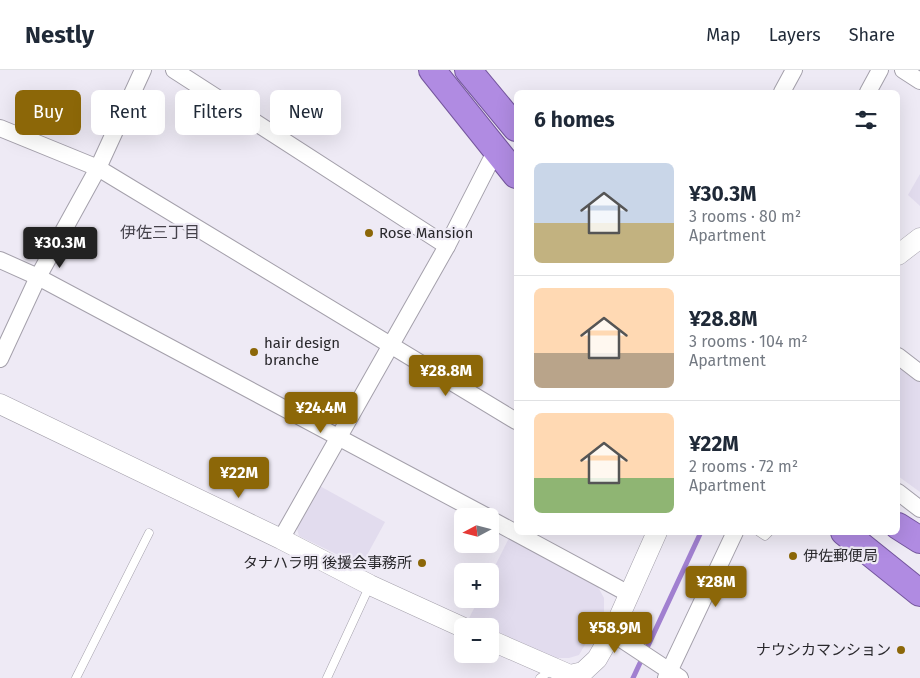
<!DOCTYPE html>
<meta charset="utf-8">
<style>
:root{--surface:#fff;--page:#f2f2f3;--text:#1f2937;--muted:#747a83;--line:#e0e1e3;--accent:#8c6708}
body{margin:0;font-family:"Fira Sans","Noto Sans JP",sans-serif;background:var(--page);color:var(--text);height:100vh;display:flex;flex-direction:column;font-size:19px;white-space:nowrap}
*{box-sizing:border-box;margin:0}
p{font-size:16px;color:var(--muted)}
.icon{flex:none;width:28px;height:28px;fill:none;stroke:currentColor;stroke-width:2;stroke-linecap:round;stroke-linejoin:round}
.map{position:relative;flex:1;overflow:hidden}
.details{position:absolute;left:514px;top:20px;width:386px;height:445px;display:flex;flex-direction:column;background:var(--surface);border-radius:8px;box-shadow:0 5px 20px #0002}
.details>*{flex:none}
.hud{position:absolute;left:15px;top:20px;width:424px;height:45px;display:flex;gap:10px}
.needle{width:32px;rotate:263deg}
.controls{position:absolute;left:454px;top:438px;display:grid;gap:10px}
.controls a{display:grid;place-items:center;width:45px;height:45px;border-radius:8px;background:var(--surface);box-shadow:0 5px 20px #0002;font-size:25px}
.price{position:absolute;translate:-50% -42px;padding:0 11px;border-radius:5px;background:var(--accent);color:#fff;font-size:16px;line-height:32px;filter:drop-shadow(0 1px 2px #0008)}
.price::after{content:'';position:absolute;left:50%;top:30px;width:15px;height:11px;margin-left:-8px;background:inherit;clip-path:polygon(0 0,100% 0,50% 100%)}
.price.on{background:#222;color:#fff}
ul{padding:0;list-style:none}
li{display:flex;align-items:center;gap:15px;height:125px;padding:0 20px}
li+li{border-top:1px solid var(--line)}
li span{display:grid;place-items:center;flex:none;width:140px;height:100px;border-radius:8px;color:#555}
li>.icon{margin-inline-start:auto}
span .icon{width:60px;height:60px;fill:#fffc;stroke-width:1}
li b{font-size:21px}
h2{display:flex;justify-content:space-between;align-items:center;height:60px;padding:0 20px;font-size:21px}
.pill{padding:0 18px;border-radius:8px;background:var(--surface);box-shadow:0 5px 20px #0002;font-size:18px;line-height:45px}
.pill.on{background:var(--accent);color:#fff}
header{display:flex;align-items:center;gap:30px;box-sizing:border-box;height:70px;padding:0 25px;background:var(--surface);border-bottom:1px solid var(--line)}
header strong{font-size:24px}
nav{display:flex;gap:28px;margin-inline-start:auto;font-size:18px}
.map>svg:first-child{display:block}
</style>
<header>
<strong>Nestly</strong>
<nav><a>Map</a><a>Layers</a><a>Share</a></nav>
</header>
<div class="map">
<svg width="920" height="608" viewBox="0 0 920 608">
<rect width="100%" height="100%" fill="#eeeaf5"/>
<!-- built -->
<g fill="#e2dcee">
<polygon points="920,104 920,136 908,125"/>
<polygon points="898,293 920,309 920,422 898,406"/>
<polygon points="318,415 385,452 361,496 299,466 296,455"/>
<polygon points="509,468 589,510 598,517 604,528 604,542 579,585 569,588 553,588 469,548 479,529 490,529 490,506"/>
</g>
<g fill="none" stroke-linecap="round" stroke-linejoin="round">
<!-- stream -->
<polyline stroke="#a180d0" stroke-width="5" points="633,608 701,462"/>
<defs>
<g id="service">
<polyline points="759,462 765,466 769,462"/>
<polyline points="76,608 149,463"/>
<polyline points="327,608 370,515"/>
<polyline points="540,608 552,600"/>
</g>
<g id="minor">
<polyline points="174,0 447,176"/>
<polyline points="903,0 920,11"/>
<polyline points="782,22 794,0"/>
<polyline points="868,22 880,0"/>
<polyline points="0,58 98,98 516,351"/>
<polyline points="0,190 38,207 486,446"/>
<polyline points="898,286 920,303"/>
<polyline points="0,289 38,207 98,98 143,0"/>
<polyline points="898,422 920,439"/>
<polyline points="490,449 629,524"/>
<polyline points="281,469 447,176 496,80"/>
<polyline points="612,563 680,608"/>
<polyline points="666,608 735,462"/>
</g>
<g id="tertiary">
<polyline points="898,185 920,168"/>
<polyline points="0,334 281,469 370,515 462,557"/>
<polyline points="490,570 570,605 583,602 597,589 612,563 657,462"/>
</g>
<g id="trunk">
<polyline points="432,0 516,105"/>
<polyline points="468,0 516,58"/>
<polyline points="898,456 920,470"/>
<polyline points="844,462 920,523"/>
</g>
</defs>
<!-- service casing -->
<use href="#service" stroke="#a4a0ab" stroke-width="9"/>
<!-- minor casing -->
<use href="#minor" stroke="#a4a0ab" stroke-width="18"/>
<!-- tertiary casing -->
<use href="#tertiary" stroke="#a4a0ab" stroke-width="21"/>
<!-- trunk casing -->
<use href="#trunk" stroke="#74569d" stroke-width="28"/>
<!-- service -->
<use href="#service" stroke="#fff" stroke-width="8"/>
<!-- minor -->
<use href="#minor" stroke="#fff" stroke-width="16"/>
<!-- tertiary -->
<use href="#tertiary" stroke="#fff" stroke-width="20"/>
<!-- trunk -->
<use href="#trunk" stroke="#b08be2" stroke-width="26"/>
</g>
<!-- markers -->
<g fill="#8c6708" stroke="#eeeaf5" stroke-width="2">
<circle cx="369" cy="163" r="5"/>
<circle cx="254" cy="282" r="5"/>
<circle cx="793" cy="486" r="5"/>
<circle cx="422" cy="493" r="5"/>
<circle cx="901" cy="580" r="5"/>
</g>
<g text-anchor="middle" stroke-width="4.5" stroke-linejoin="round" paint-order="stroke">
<!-- poi labels -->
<g font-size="15" fill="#29282c" stroke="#eeeaf5" text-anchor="start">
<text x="379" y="168">Rose Mansion</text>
<text x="264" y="278">hair design<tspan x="264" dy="17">branche</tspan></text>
<text x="803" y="491">伊佐郵便局</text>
<text x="412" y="498" text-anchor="end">タナハラ明 後援会事務所</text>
<text x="891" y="585" text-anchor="end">ナウシカマンション</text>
</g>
<!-- neighbourhood labels -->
<g font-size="16" fill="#44414a" stroke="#eeeaf5">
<text x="160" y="168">伊佐三丁目</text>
</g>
</g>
</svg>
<div class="controls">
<a><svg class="needle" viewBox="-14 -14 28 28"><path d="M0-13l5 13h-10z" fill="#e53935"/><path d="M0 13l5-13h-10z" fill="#747a83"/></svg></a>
<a>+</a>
<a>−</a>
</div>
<b class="price on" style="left:60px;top:199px">¥30.3M</b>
<b class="price" style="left:446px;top:327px">¥28.8M</b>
<b class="price" style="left:321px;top:364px">¥24.4M</b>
<b class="price" style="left:239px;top:429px">¥22M</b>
<b class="price" style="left:716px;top:538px">¥28M</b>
<b class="price" style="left:615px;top:584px">¥58.9M</b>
<div class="hud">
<a class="pill on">Buy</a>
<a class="pill">Rent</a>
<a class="pill">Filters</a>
<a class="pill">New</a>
</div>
<section class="details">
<h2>6 homes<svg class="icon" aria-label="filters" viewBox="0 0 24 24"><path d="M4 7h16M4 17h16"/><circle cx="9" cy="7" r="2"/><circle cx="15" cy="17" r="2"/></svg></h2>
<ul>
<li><span style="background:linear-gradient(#c9d6e8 60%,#c2b280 0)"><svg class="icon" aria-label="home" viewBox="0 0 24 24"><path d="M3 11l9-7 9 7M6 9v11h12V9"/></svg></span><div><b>¥30.3M</b><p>3 rooms · 80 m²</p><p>Apartment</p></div></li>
<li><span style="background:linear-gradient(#ffd9b3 65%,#b9a48a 0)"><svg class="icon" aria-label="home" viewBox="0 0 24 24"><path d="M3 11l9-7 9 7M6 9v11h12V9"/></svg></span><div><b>¥28.8M</b><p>3 rooms · 104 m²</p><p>Apartment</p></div></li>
<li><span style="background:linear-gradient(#ffd9b3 65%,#8fb573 0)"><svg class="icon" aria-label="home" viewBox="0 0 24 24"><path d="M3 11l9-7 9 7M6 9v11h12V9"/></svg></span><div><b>¥22M</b><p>2 rooms · 72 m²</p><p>Apartment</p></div></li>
</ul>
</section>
</div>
